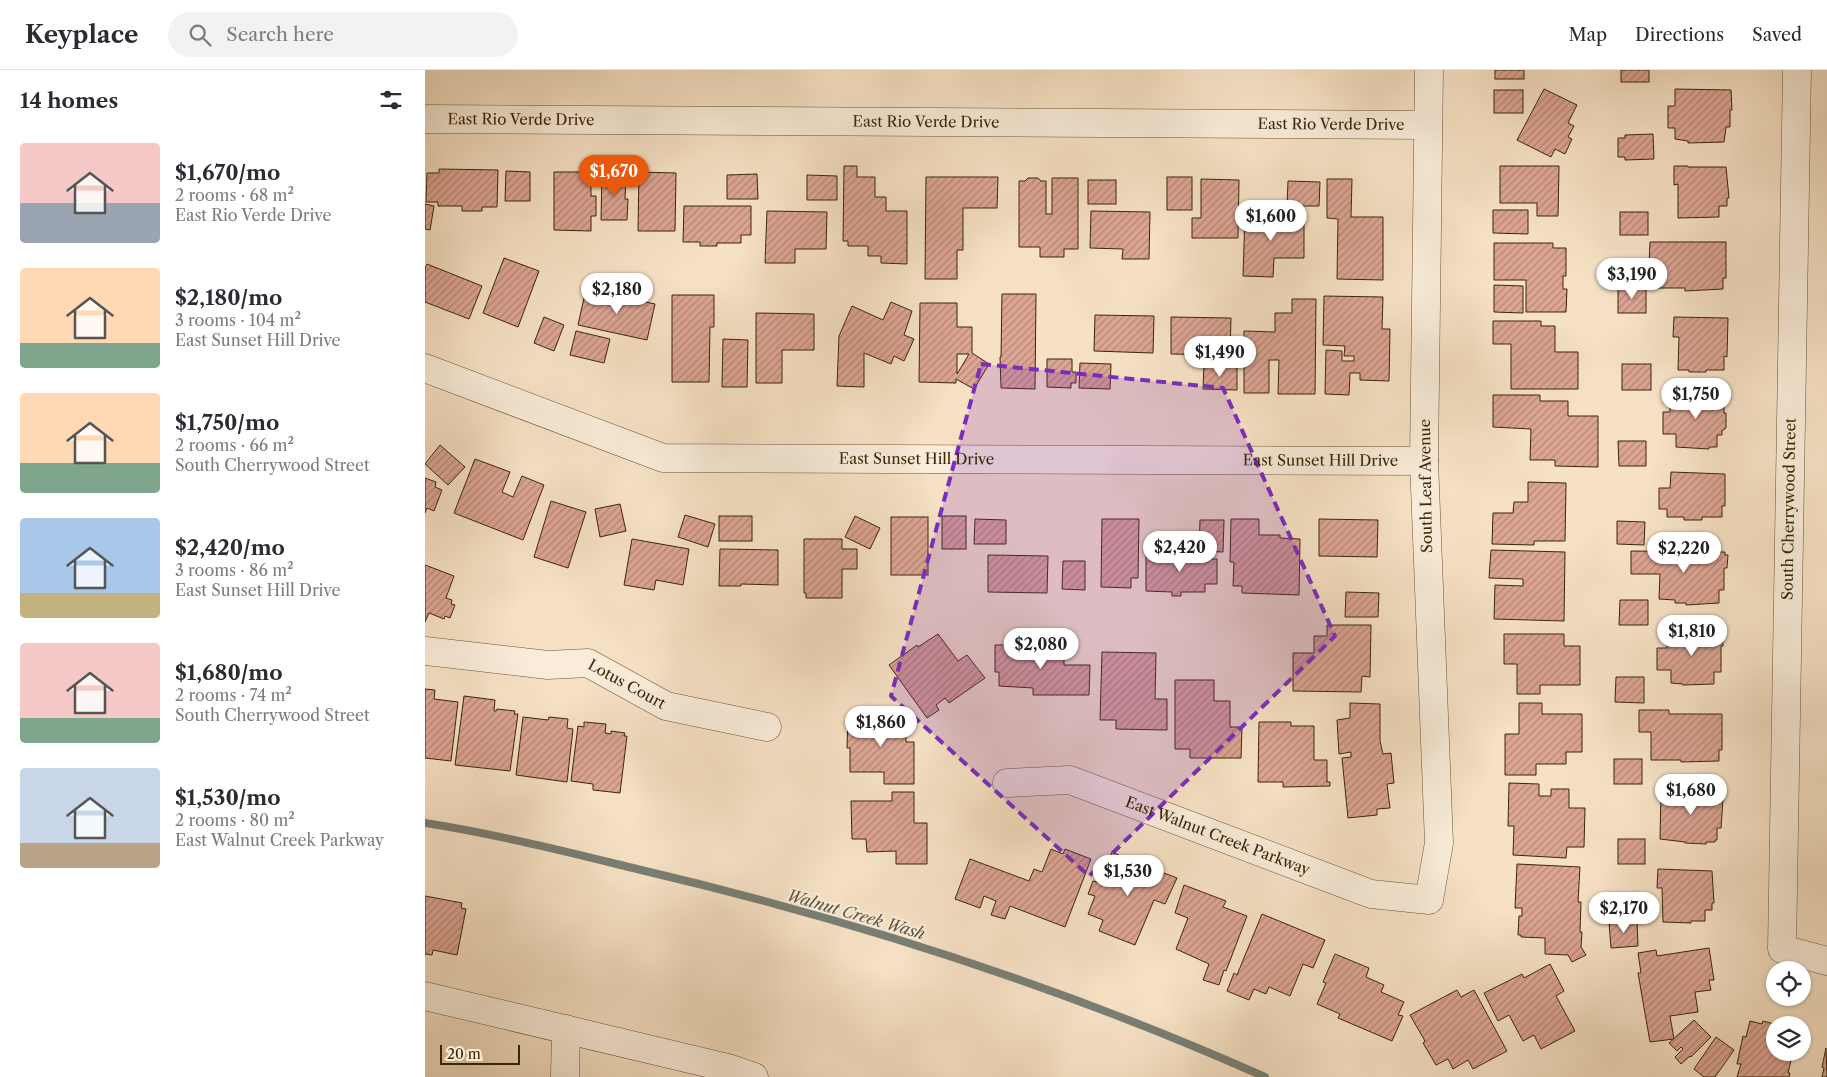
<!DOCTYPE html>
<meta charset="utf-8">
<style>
:root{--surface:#fff;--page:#f2f2f3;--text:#2b2b33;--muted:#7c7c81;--line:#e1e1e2;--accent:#ea580c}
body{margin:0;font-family:"Libre Caslon Text",serif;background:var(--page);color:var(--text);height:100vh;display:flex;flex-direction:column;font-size:19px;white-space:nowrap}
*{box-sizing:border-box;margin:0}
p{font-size:16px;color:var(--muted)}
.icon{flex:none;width:28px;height:28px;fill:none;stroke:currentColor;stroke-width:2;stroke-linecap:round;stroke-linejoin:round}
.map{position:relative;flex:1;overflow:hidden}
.panel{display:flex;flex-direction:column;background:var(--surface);width:425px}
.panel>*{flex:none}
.tools{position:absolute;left:1341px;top:891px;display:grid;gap:10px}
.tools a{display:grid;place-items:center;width:45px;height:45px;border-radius:50%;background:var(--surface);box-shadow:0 1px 4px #0004;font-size:25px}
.scale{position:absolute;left:15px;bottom:12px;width:80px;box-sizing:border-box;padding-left:5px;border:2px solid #3b2606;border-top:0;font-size:14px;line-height:18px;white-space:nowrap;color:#3b2606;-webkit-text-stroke:4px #f9ecd9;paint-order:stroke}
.price{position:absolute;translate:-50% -42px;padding:0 11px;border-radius:18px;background:#fff;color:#222;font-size:16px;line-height:32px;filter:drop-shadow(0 1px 2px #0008)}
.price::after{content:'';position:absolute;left:50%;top:30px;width:15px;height:11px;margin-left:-8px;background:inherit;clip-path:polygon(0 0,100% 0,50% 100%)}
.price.selected{background:var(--accent);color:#fff}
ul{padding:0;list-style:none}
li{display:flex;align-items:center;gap:15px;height:125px;padding:0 20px}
li span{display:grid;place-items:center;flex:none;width:140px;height:100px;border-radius:5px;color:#555}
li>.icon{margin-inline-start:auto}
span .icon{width:60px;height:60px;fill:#fffc;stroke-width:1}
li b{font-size:21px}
h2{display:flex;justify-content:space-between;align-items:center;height:60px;padding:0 20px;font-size:21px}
header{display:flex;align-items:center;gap:30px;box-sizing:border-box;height:70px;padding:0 25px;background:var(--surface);border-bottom:1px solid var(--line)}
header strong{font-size:24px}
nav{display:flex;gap:28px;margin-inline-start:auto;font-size:18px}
.search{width:350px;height:45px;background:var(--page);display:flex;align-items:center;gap:12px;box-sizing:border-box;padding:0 18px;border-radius:28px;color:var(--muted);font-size:19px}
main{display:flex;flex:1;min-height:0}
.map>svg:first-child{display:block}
</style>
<header>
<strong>Keyplace</strong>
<div class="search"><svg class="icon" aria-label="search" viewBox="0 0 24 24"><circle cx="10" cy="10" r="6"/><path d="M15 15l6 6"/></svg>Search here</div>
<nav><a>Map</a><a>Directions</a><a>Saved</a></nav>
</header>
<main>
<section class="panel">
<h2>14 homes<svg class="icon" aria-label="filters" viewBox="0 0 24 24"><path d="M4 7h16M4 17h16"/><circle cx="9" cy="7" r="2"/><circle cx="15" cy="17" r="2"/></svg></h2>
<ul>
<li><span style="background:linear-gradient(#f6c9c9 60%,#9aa5b1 0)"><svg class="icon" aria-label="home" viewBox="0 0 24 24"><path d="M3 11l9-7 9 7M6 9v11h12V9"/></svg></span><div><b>$1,670/mo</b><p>2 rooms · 68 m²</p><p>East Rio Verde Drive</p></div></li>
<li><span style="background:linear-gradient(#ffd9b3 75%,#7fa58c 0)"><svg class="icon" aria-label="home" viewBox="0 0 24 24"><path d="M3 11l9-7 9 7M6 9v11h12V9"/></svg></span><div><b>$2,180/mo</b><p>3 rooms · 104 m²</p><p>East Sunset Hill Drive</p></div></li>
<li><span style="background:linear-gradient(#ffd9b3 70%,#7fa58c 0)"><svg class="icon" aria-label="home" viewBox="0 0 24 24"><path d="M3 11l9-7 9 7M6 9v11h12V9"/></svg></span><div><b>$1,750/mo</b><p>2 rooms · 66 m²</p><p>South Cherrywood Street</p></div></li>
<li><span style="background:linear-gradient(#a9c7e8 75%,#c2b280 0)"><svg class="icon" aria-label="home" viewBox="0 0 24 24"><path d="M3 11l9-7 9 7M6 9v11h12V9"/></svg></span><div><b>$2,420/mo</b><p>3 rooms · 86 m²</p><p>East Sunset Hill Drive</p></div></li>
<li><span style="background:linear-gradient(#f6c9c9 75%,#7fa58c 0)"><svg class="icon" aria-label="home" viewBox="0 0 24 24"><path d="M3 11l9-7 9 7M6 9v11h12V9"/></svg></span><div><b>$1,680/mo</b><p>2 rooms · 74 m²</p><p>South Cherrywood Street</p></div></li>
<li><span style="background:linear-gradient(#c9d6e8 75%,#b9a48a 0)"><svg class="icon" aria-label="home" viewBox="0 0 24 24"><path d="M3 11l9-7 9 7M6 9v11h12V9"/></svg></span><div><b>$1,530/mo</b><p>2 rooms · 80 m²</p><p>East Walnut Creek Parkway</p></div></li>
</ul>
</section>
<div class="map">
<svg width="1402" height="1007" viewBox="0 0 1402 1007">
<defs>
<pattern id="building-hatch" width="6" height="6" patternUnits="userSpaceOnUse" patternTransform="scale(1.25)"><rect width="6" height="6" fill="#dda594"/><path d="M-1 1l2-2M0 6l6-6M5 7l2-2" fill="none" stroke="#b48677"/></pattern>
</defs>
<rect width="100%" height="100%" fill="#f6e1c4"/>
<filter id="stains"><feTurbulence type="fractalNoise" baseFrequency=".004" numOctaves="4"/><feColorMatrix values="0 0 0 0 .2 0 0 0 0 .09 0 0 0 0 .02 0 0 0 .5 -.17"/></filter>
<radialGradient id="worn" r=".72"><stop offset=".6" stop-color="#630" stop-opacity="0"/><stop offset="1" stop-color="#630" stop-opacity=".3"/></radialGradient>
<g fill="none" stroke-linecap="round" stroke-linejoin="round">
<!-- stream -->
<path stroke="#797f75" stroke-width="8" d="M0,753C71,764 142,782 212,799C426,849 638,917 840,1007"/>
</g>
<!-- building -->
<g fill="url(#building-hatch)" stroke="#3b2606" fill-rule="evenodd">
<rect x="1070" y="0" width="29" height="9"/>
<rect x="1196" y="0" width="28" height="12"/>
<polygon points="1119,19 1152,35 1143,53 1149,56 1143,67 1147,69 1140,84 1130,79 1126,87 1092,70"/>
<polygon points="1250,19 1306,20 1307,40 1305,40 1305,57 1301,57 1299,72 1263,73 1263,71 1250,69 1250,58 1243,58 1243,36 1250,36"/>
<rect x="1069" y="20" width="29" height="23"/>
<polygon points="1228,64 1229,89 1200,90 1200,87 1193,87 1193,68 1200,68 1200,65"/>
<polygon points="419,96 432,96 432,107 450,107 450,127 461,127 461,141 482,141 482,194 456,193 456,186 443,186 443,176 423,176 423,171 418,171"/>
<polygon points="1075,96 1134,96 1133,146 1112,146 1112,133 1075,133"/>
<polygon points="1249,96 1263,96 1263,97 1301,97 1304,128 1302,128 1302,136 1294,136 1294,147 1253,148 1253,114 1249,115"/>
<polygon points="14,99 73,100 72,137 57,137 57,141 37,141 37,136 13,136 13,132 1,132 2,103 14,103"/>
<polygon points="81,101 105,102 105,131 80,131"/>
<polygon points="129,102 166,102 166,126 171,126 171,146 166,146 166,161 129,160"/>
<polygon points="177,102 201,103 200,129 203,129 202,150 176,150"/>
<polygon points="214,102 251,103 250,161 213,161"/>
<polygon points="332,104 333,129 302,129 302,105"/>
<polygon points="382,105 412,106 412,130 382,130"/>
<polygon points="501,107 573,107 572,138 538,138 538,180 532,180 532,209 500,209"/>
<rect x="742" y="107" width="25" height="33"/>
<polygon points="603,108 613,108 616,111 621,111 621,144 627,144 627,108 653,108 653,179 639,179 639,187 615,187 615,177 594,177 594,111 600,111"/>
<polygon points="776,109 814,110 813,168 767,168 767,148 776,148"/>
<polygon points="902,109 927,109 926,147 958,147 958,210 912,209 913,149 902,148"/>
<rect x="663" y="110" width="28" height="24"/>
<polygon points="863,111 895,112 894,136 862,136"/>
<polygon points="0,134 9,136 5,160 0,159"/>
<polygon points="259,136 326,136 326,165 316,165 316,173 292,173 292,176 275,176 275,172 258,172"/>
<polygon points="1068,140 1103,140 1103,164 1068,163"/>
<polygon points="342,141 402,142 401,179 370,179 370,193 340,193"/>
<polygon points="666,141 725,142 724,189 697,189 698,179 665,178"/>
<rect x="1195" y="142" width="28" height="23"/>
<polygon points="820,144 879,145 879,188 849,188 848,207 818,206"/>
<polygon points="1225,172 1301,172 1301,208 1298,208 1298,219 1260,221 1260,218 1232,218 1232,195 1224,195"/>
<polygon points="1069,173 1128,173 1128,178 1141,178 1141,206 1138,206 1138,219 1142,219 1141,242 1101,242 1101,210 1069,210"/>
<polygon points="79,188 114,201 93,257 58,243"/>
<polygon points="2,194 57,216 44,249 0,232 0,198"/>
<polygon points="1069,215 1098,216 1098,243 1069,242"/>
<rect x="1193" y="217" width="28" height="26"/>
<polygon points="161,219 230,234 222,270 153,255"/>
<polygon points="577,224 611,224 610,319 576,318 575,287 576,287"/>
<polygon points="247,225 289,225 289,257 285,257 284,312 247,312"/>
<polygon points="899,226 958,227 957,259 965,259 964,311 935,310 935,303 925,303 924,325 900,324 901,280 917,281 917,291 929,291 929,286 919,286 920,276 898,275"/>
<polygon points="867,229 891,229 890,324 853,324 854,290 844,290 844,323 819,323 819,261 850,262 850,243 867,243"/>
<polygon points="466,232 487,241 479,265 489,269 479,291 469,286 466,294 439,283 439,317 412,316 414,266 427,236 458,250"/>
<path d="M495,233H532V257H547V283L564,294L549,319L531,309V313L494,312ZM532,284H544L532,304Z"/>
<polygon points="331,243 389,244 389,280 357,280 357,313 331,313"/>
<polygon points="670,245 729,246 728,283 669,281"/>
<polygon points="119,247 139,255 129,281 109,273"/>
<polygon points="746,247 806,248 805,285 746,284"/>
<polygon points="1249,247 1303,248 1302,287 1299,286 1299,300 1281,300 1281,302 1264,302 1264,300 1253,300 1254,267 1248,267"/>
<polygon points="1068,251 1116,251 1116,256 1130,256 1130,282 1153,282 1153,319 1086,319 1086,274 1068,274"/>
<polygon points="151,261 185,269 179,293 145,285"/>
<polygon points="298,269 323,270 322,317 297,317"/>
<polygon points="622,289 647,289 647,302 651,302 651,313 646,313 646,318 622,317"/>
<polygon points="655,293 686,294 685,319 654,318"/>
<rect x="1197" y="294" width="29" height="26"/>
<polygon points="779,295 812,296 812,320 778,319"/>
<polygon points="1068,325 1115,325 1115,331 1143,331 1143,346 1173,346 1173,397 1130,396 1130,390 1105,390 1106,359 1068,357"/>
<polygon points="1245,325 1299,325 1299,343 1301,343 1301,358 1297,361 1297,365 1292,365 1292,377 1284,377 1284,379 1251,377 1251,364 1238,364 1238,342 1245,342"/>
<polygon points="1193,371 1221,371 1221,396 1194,396"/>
<polygon points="15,375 40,397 23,415 0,394"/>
<polygon points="50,389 85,402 77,422 88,427 97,406 119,415 98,470 29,443"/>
<polygon points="1246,402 1300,404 1300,436 1297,436 1297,447 1277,447 1277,450 1259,450 1259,447 1242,447 1242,439 1234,439 1234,418 1245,418"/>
<polygon points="0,408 11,412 10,417 17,420 9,441 2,438 0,443"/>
<polygon points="1103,412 1141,413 1140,471 1109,471 1109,475 1067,474 1068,443 1088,443 1089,432 1103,432"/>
<polygon points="126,431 161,442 143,498 109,487"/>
<polygon points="195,434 201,461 175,467 170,439"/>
<polygon points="260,445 290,454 283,477 253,467"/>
<rect x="294" y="446" width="33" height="25"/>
<polygon points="430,446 455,458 445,479 420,467"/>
<rect x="517" y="446" width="24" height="33"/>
<rect x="466" y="447" width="37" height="58"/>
<polygon points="550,449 581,450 581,474 549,474"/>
<polygon points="677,449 714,449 713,508 706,508 706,518 676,517"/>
<polygon points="806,449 834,449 834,465 855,465 855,468 875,469 874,525 817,523 817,516 808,516 809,492 805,492"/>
<polygon points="894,449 953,450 952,487 894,486"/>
<polygon points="775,450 799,450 798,482 774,481"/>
<polygon points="1192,451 1220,452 1219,475 1192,474"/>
<polygon points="207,469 264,479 258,515 231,510 229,520 199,515"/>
<polygon points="379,469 417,469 417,479 432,479 432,499 417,499 417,528 381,528 381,523 379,523"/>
<polygon points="295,479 353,480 353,515 316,514 316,516 294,516"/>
<polygon points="1066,480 1140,482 1139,551 1069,549 1070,515 1098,516 1098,509 1064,508"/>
<polygon points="1206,481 1300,482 1300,485 1303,485 1302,498 1299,498 1299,520 1294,520 1294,533 1261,535 1261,533 1250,533 1250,530 1234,529 1235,504 1206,504"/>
<polygon points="721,484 780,485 780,489 792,489 792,514 780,514 780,522 756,522 756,526 747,526 747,522 721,521"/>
<polygon points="563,485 623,486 622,523 563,522"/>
<polygon points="638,491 660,491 660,520 637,519"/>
<polygon points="0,495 29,506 21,528 27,530 26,534 30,535 25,548 20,546 19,549 4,543 0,552"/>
<polygon points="921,522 954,523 953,547 920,547"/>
<polygon points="1195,530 1223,530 1223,555 1194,555"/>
<polygon points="902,555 946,555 945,607 937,606 936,622 868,621 868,583 889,583 889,566 902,566"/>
<polygon points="1242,562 1297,562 1298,576 1296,576 1296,602 1289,602 1289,614 1258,615 1258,614 1246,613 1246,600 1232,600 1232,578 1242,578"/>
<polygon points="513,564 533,591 542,585 560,608 524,633 520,628 511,635 514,640 502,648 464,595 492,575 493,577"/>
<polygon points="1079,564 1139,564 1139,576 1155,576 1155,615 1115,615 1115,624 1092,624 1092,594 1079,594"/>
<polygon points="570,575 639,575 639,595 665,595 664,625 608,625 608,618 574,616 574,602 570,602"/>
<polygon points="677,582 731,583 730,629 742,629 742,660 691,659 691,650 675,650"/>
<polygon points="1191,607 1219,607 1219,633 1190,632"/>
<polygon points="750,610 789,610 789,631 805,631 805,657 817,657 816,688 765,688 765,679 750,679"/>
<polygon points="0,619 10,620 9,629 33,632 26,691 0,688"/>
<polygon points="39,626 70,630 69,641 71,641 72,639 90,641 89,644 93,644 85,701 30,695"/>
<polygon points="925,633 955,634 955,671 958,684 966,683 969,713 962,714 965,738 952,739 952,745 923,748 917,688 926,687 926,682 914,684 912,650 925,648"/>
<polygon points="1094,633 1117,633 1117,644 1157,644 1157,682 1141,682 1141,694 1111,694 1111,705 1080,705 1080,664 1094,664"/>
<polygon points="1214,640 1244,640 1244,644 1297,644 1297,680 1294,680 1294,691 1256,692 1256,690 1226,690 1226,662 1214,662"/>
<polygon points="472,644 481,645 481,672 489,672 489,714 459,714 459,702 425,702 425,678 422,678 423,646 472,646"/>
<polygon points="98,647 123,650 124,647 143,649 142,658 148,659 142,712 91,705"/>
<polygon points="159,652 181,654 180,663 186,664 186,661 200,663 199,666 202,666 195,723 168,720 168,714 146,711 153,656 159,657"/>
<polygon points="834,652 866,652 866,656 889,656 889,690 902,690 902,712 905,712 905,716 858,717 858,712 833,712"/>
<rect x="1189" y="689" width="28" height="25"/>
<polygon points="1084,713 1114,714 1114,726 1126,726 1126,719 1144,719 1144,738 1160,738 1159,777 1142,777 1141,788 1088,785 1089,756 1083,756"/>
<polygon points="1243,720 1297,721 1297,729 1298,729 1296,758 1292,758 1292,770 1290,770 1290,772 1281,772 1281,774 1260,773 1260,772 1235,769 1236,721 1243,722"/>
<polygon points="467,722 489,722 489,753 502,753 502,794 471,794 471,781 442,782 441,769 427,769 426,731 467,731"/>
<rect x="1193" y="769" width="27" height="25"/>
<polygon points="626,779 638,784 640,779 666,789 640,857 585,836 580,849 566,845 571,831 559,826 555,838 530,829 545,789 604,811 609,799 617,802"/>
<polygon points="687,782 700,788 698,793 708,797 710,792 752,808 740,834 729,830 710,875 674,861 678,850 663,844 670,826 663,824 668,811 675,813"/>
<polygon points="1092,794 1155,797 1153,832 1156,832 1155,862 1157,862 1156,877 1161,885 1147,892 1143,885 1120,884 1120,868 1096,867 1096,865 1093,865 1094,846 1097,846 1097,838 1090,838"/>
<polygon points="1233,799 1287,801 1289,833 1287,833 1287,840 1280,840 1280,851 1266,851 1266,853 1238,852 1237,818 1232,818"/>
<polygon points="759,815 801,831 798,837 822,846 801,901 799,900 794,915 778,910 784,894 751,879 763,848 750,843"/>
<polygon points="0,826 37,833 36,838 41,839 32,885 8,880 7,885 0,884"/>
<polygon points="837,844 900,870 888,898 878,894 865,926 844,917 841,924 829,919 824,930 802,921 809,903 812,905"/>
<polygon points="1212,851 1213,876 1186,878 1184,852"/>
<polygon points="1284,878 1289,910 1284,910 1286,920 1270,922 1273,942 1245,946 1249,969 1225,972 1213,903 1216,903 1213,883 1231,880 1232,886"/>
<polygon points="910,884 944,898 941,907 959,915 956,922 979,932 973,945 978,946 967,971 913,948 915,944 892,934 901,913 898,912"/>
<polygon points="1125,894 1139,921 1131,926 1150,961 1116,979 1109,965 1098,971 1084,945 1073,951 1059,923 1097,904 1099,908"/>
<polygon points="1032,920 1036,927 1049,920 1082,981 1048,999 1043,990 1028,999 1023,989 1011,995 998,973 1000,971 985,945"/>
<polygon points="1269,950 1286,967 1266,987 1265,986 1256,994 1250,987 1258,979 1256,977 1252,981 1244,973"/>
<polygon points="1325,951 1337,954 1338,951 1353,955 1350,955 1350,982 1368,982 1363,1003 1365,1003 1364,1007 1312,1007 1316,994 1312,994 1318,966 1321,967"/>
<polygon points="1291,967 1309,980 1290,1007 1279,1007 1269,999"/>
<polygon points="1401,978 1402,1007 1397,1007 1399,998 1397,997"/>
</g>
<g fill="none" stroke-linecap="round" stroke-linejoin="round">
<defs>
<g id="minor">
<polyline points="1372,0 1357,879 1402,891"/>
<path id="s1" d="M0,49L1002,55"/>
<path id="s2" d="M0,298L238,388L999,391"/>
<path id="s3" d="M0,581L123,595L163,593L241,636L342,657"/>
<path id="s4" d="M582,713L645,710L946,824L1004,830L1014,773L999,391L1004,0"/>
<polyline points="0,926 303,998 329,1007"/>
<polyline points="140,1007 141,959"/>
</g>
</defs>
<!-- minor casing -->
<use href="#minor" stroke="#6a5536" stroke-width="29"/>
<!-- minor -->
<use href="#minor" stroke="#f9ecd9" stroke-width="28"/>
</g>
<!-- marked area -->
<path fill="#7b2cbf" fill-opacity="0.2" stroke="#7b2cbf" stroke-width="4" stroke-dasharray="10 6" stroke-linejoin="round" d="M556,294L798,318L910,566L664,806L466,626Z"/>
<g text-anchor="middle" stroke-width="4" stroke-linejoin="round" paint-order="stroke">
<!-- street labels -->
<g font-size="15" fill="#3b2606" stroke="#f9ecd9">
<text dy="5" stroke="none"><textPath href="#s1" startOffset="96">East Rio Verde Drive</textPath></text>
<text dy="5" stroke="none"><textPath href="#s1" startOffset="501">East Rio Verde Drive</textPath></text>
<text dy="5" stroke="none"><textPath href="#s1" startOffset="906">East Rio Verde Drive</textPath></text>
<text dy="5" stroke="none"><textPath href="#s2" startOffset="508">East Sunset Hill Drive</textPath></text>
<text dy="5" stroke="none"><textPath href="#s2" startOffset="912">East Sunset Hill Drive</textPath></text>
<text transform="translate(1001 416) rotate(-91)" y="5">South Leaf Avenue</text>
<text transform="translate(1364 439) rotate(-89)" y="5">South Cherrywood Street</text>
<text dy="5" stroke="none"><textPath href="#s3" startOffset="208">Lotus Court</textPath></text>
<text dy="5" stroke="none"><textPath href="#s4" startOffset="221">East Walnut Creek Parkway</textPath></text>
</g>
<!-- water labels -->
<g font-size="16" font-style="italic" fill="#5a533e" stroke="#f9ecd9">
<text transform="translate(431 844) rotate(16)" y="6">Walnut Creek Wash</text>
</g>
</g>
<rect width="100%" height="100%" filter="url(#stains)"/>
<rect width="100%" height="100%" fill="url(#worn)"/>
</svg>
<div class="tools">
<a><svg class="icon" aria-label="locate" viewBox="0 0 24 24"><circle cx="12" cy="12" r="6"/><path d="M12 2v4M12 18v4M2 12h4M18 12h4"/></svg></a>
<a><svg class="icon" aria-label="layers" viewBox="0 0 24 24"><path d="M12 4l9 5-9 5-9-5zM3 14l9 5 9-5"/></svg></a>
</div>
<div class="scale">20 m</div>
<b class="price selected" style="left:189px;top:127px">$1,670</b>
<b class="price" style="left:846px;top:172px">$1,600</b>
<b class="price" style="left:1207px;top:230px">$3,190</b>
<b class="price" style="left:192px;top:245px">$2,180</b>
<b class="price" style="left:795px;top:308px">$1,490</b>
<b class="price" style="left:1271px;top:350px">$1,750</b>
<b class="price" style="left:755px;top:503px">$2,420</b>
<b class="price" style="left:1259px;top:504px">$2,220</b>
<b class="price" style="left:1267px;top:587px">$1,810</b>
<b class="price" style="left:616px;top:600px">$2,080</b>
<b class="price" style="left:456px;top:678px">$1,860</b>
<b class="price" style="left:1266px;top:746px">$1,680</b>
<b class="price" style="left:703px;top:827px">$1,530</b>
<b class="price" style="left:1199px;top:864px">$2,170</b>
</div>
</main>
